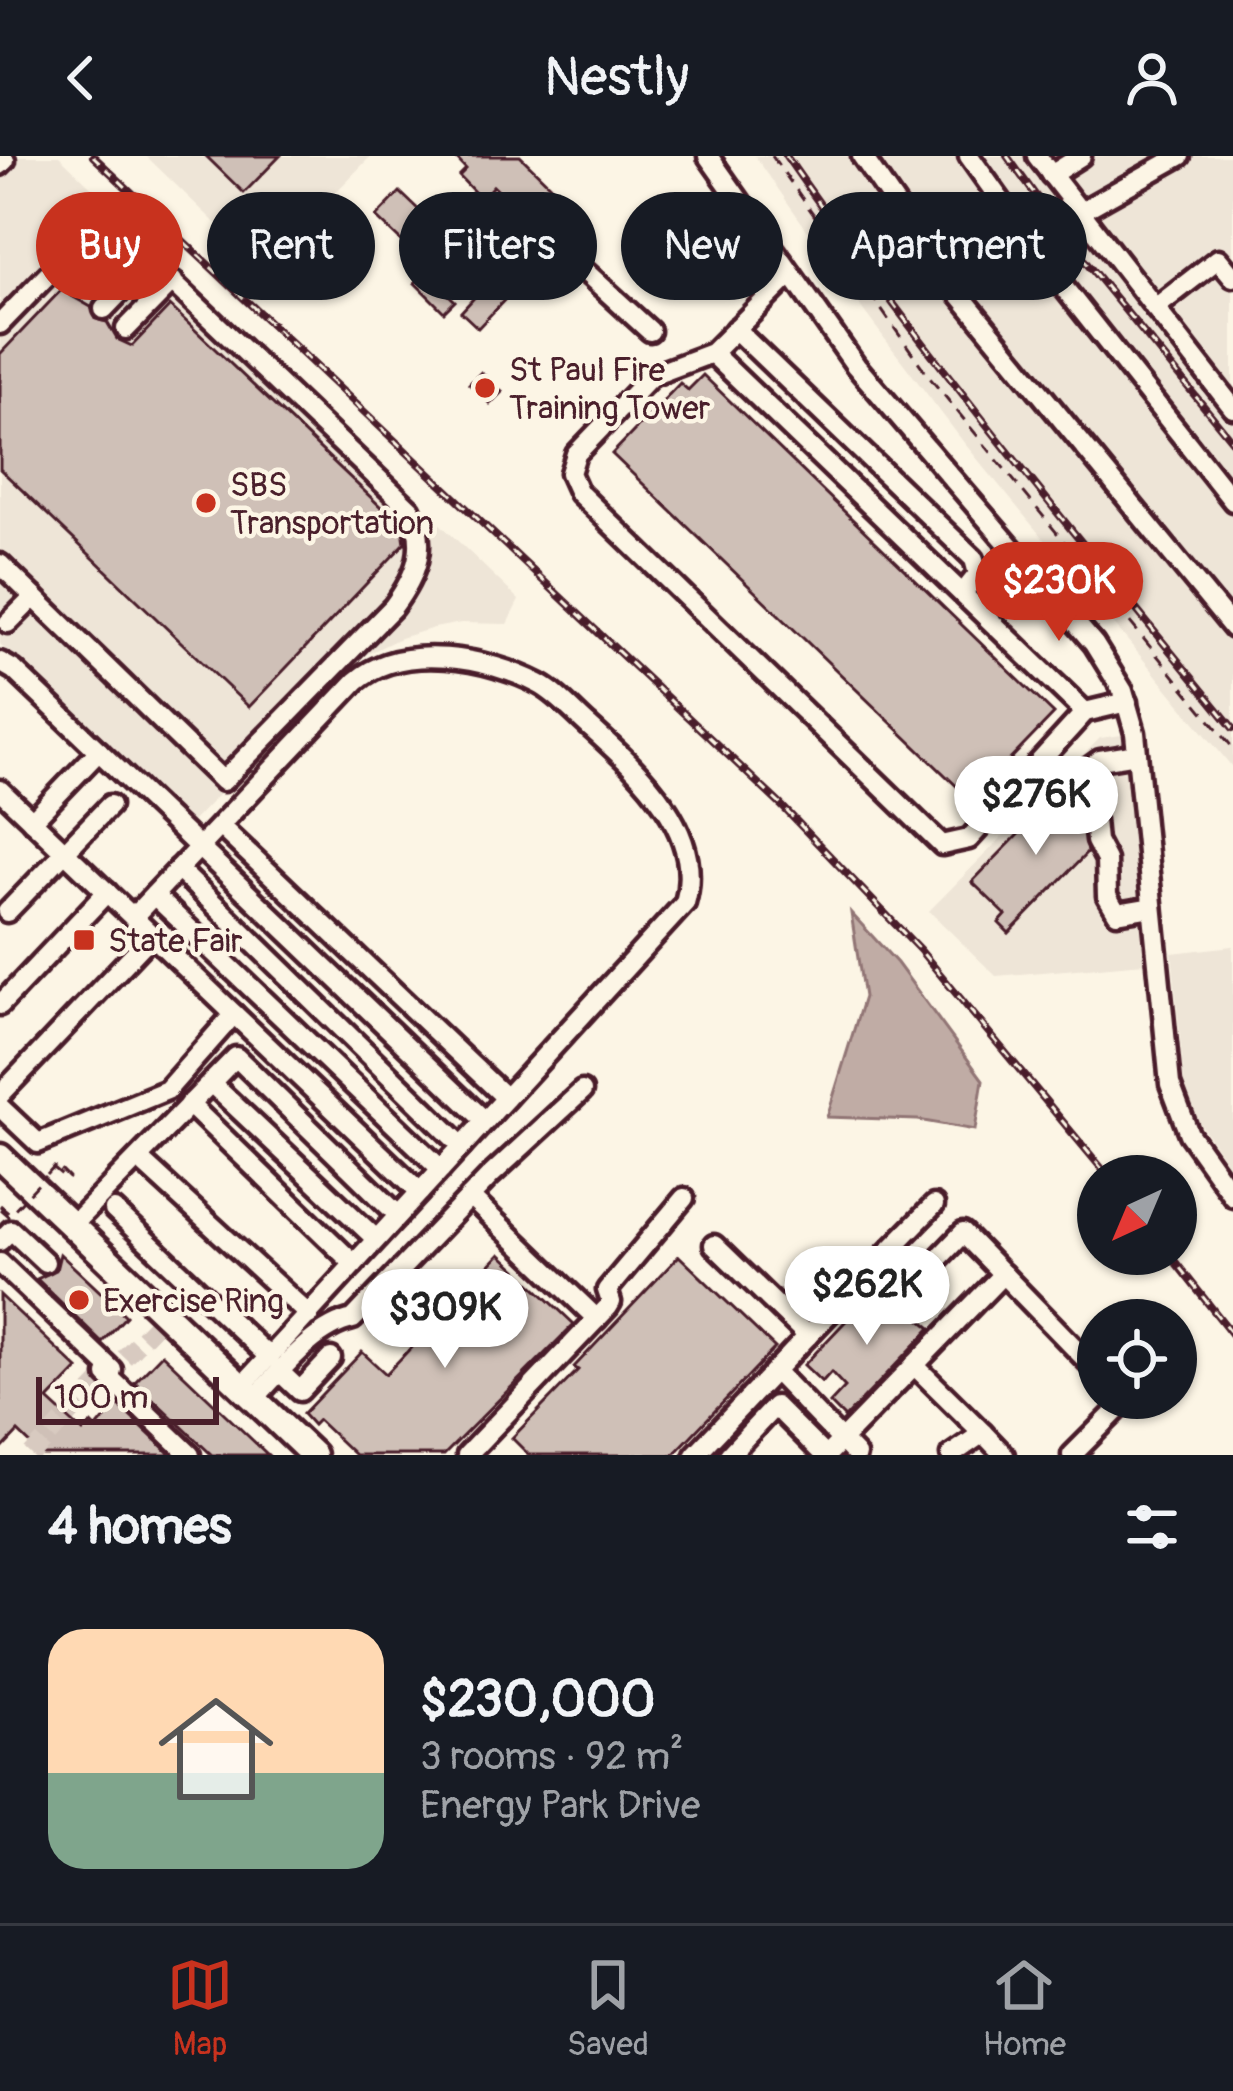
<!DOCTYPE html>
<meta charset="utf-8">
<style>
:root{--surface:#171b24;--page:#20242c;--text:#f1f3f6;--muted:#9ea1a6;--line:#363941;--accent:#c8321e}
body{margin:0;font-family:Pangolin,sans-serif;background:var(--page);color:var(--text);height:100vh;display:flex;flex-direction:column;font-size:45px;white-space:nowrap}
*{box-sizing:border-box;margin:0}
p{font-size:39px;color:var(--muted)}
.icon{flex:none;width:66px;height:66px;fill:none;stroke:currentColor;stroke-width:2;stroke-linecap:round;stroke-linejoin:round}
.map{position:relative;height:1299px;overflow:hidden}
.drawer{display:flex;flex-direction:column;background:var(--surface);flex:1}
.drawer>*{flex:none}
.guide{position:absolute;left:36px;top:36px;width:1161px;height:108px;display:flex;gap:24px}
.needle{width:78px;rotate:224deg}
.fabs{position:absolute;left:1077px;top:999px;display:grid;gap:24px}
.fabs a{display:grid;place-items:center;width:120px;height:120px;border-radius:50%;background:var(--surface);box-shadow:0 3px 9px #0004;font-size:60px}
.scale{position:absolute;left:36px;bottom:30px;width:183px;box-sizing:border-box;padding-left:12px;border:6px solid #4a1f2b;border-top:0;font-size:33px;line-height:42px;white-space:nowrap;color:#4a1f2b;-webkit-text-stroke:9px #fcf5e5;paint-order:stroke}
.price{position:absolute;translate:-50% -102px;padding:0 27px;border-radius:42px;background:#fff;color:#222;font-size:39px;line-height:78px;filter:drop-shadow(0 3px 6px #0008)}
.price::after{content:'';position:absolute;left:50%;top:72px;width:36px;height:27px;margin-left:-18px;background:inherit;clip-path:polygon(0 0,100% 0,50% 100%)}
.price.on{background:var(--accent);color:#fff}
ul{padding:0;list-style:none}
li{display:flex;align-items:center;gap:36px;height:300px;padding:0 48px}
li+li{border-top:3px solid var(--line)}
li span{display:grid;place-items:center;flex:none;width:336px;height:240px;border-radius:36px;color:#555}
li>.icon{margin-inline-start:auto}
span .icon{width:144px;height:144px;fill:#fffc;stroke-width:1}
li b{font-size:51px}
h2{display:flex;justify-content:space-between;align-items:center;height:144px;padding:0 48px;font-size:51px}
.tag{padding:0 42px;border-radius:54px;background:var(--surface);box-shadow:0 3px 9px #0004;font-size:42px;line-height:108px}
.tag.on{background:var(--accent);color:#fff}
header{display:flex;justify-content:space-between;align-items:center;height:156px;padding:0 48px;background:var(--surface);font-size:54px;font-weight:600}
.tab-bar{display:flex;justify-content:space-around;align-items:center;height:168px;border-top:3px solid var(--line);background:var(--surface);font-size:33px;color:var(--muted)}
.tab-bar a{display:grid;justify-items:center;gap:6px}
.tab-bar .on{color:var(--accent)}
.map>svg:first-child{display:block}
</style>
<header><svg class="icon" aria-label="back" viewBox="0 0 24 24"><path d="M15 5l-7 7 7 7"/></svg>Nestly<svg class="icon" aria-label="person" viewBox="0 0 24 24"><circle cx="12" cy="8" r="4"/><path d="M4 21q1-7 8-7t8 7"/></svg></header>
<div class="map">
<svg width="1233" height="1299" viewBox="0 0 1233 1299">
<rect width="100%" height="100%" fill="#fcf5e5"/>
<filter id="ink" filterUnits="userSpaceOnUse"><feTurbulence type="fractalNoise" baseFrequency=".00833" numOctaves="2"/><feDisplacementMap in="SourceGraphic" scale="24" xChannelSelector="R" yChannelSelector="G"/><feConvolveMatrix kernelMatrix="1 2 1 2 8 2 1 2 1" color-interpolation-filters="sRGB"/></filter>
<g filter="url(#ink)">
<!-- built -->
<g fill="#eee5d7">
<polygon points="0,0 59,0 519,444 507,468 461,467 434,472 400,482 351,506 335,517 190,668 0,488"/>
<polygon points="146,0 371,0 262,112"/>
<polygon points="755,0 1233,0 1233,612 965,288 866,158"/>
<polygon points="1122,579 1144,807 996,820 929,755 1100,582"/>
<polygon points="1233,790 1233,1016 1199,966 1184,926 1172,797"/>
</g>
<!-- water -->
<polygon fill="#c0aca5" stroke="#917474" stroke-width="3" points="851,757 897,807 983,924 975,974 918,964 827,961 864,841"/>
<!-- building -->
<g fill="#cfc0b7" stroke="#4a1f2b" stroke-width="3">
<polygon points="206,0 280,0 244,37"/>
<polygon points="454,0 520,0 563,42 543,63 532,67 493,30 481,43 459,20 466,13"/>
<polygon points="400,36 445,79 421,104 376,61"/>
<polygon points="425,116 455,145 444,156 415,127"/>
<polygon points="492,122 511,137 478,172 461,156"/>
<polygon points="67,128 70,139 91,151 96,163 107,166 117,183 132,190 170,150 403,372 405,387 249,551 0,313 0,198"/>
<polygon points="481,216 502,236 490,248 469,228"/>
<polygon points="703,219 1054,558 971,644 612,298 680,227 688,234"/>
<polygon points="1076,619 1087,697 1009,777 999,767 1006,759 972,726"/>
<polygon points="60,1098 126,1160 102,1186 37,1123 56,1114"/>
<polygon points="500,1098 574,1168 444,1299 355,1299 318,1264 313,1269 303,1258 362,1196 386,1218"/>
<polygon points="679,1100 775,1192 673,1299 529,1299 512,1282 578,1214 574,1211"/>
<polygon points="879,1130 931,1172 845,1262 830,1247 845,1231 831,1216 822,1226 804,1209"/>
<polygon points="0,1139 78,1213 48,1244 83,1276 91,1268 96,1273 117,1248 171,1299 42,1299 18,1276 0,1295"/>
<polygon points="162,1198 268,1299 212,1299 135,1226"/>
</g>
<g fill="none" stroke-linecap="round" stroke-linejoin="round">
<!-- minor-tunnel -->
<polyline stroke="#d8cac0" stroke-width="18" stroke-dasharray="18 9" stroke-linecap="butt" points="31,1299 165,1159"/>
<defs>
<g id="minor">
<polyline points="708,0 856,210 1094,488 1123,535 1135,577 1170,928 1189,978 1233,1040"/>
<polyline points="862,0 950,127 1233,472"/>
<polyline points="969,0 1050,114 1233,345"/>
<polyline points="1037,0 1233,252"/>
<polyline points="0,9 5,4"/>
<polyline points="1051,19 1081,0"/>
<polyline points="1080,56 1180,0"/>
<polyline points="542,76 650,175"/>
<polyline points="791,118 712,197 651,220 576,298 570,317 579,337 942,689 969,683 1085,556 1127,546"/>
<polyline points="80,130 127,82"/>
<polyline points="1155,152 1218,103 1233,121"/>
<polyline points="104,153 151,104"/>
<path d="M0,168L104,61L410,353C429,390 416,420 393,451L223,625L0,408"/>
<polyline points="126,173 173,125"/>
<polyline points="735,173 974,403 978,418 963,437"/>
<polyline points="712,197 1085,556"/>
<polyline points="8,467 34,441"/>
<polyline points="0,506 14,514 485,965"/>
<polyline points="1137,598 1100,604 1089,612 1096,685 1106,704 1107,740 1117,757 1152,751"/>
<polyline points="0,634 420,1036 241,1231"/>
<polyline points="32,665 99,595"/>
<polyline points="220,670 506,942"/>
<polyline points="178,713 462,990"/>
<polyline points="154,739 441,1013"/>
<polyline points="7,756 110,649"/>
<path d="M133,761L356,525C402,485 489,502 539,528C558,538 573,556 589,570C636,613 706,674 685,747L420,1036"/>
<polyline points="0,849 107,736"/>
<polyline points="211,927 376,1083"/>
<polyline points="0,939 152,779"/>
<polyline points="189,948 354,1108"/>
<polyline points="0,951 38,987 167,934 234,858"/>
<polyline points="138,1002 309,1159"/>
<polyline points="470,1041 597,1163"/>
<polyline points="114,1054 270,1202"/>
<polyline points="72,1069 236,901 398,1059"/>
<polyline points="0,1085 11,1074 45,1106"/>
<polyline points="714,1089 808,1180"/>
<polyline points="0,1107 112,1214"/>
<polyline points="876,1108 934,1049"/>
<polyline points="914,1209 983,1277"/>
<polyline points="775,1215 856,1299"/>
<polyline points="280,1216 300,1235 331,1202"/>
<polyline points="107,1219 190,1299"/>
<path d="M254,1243C281,1215 314,1171 353,1163L490,1020L582,935"/>
<polyline points="467,1299 608,1151 611,1146 607,1134 684,1042"/>
<polyline points="695,1299 876,1108 905,1137 963,1077 1098,1216"/>
<polyline points="729,1299 775,1250 824,1299"/>
<polyline points="827,1299 1003,1118"/>
<polyline points="951,1299 983,1277 1004,1299"/>
<polyline points="1072,1299 1126,1245 1123,1242"/>
</g>
<polyline id="major" points="0,1001 313,1299"/>
</defs>
<!-- minor casing -->
<use href="#minor" stroke="#4a1f2b" stroke-width="27"/>
<!-- major casing -->
<use href="#major" stroke="#4a1f2b" stroke-width="33"/>
<!-- path -->
<g stroke="#4a1f2b" stroke-width="3" stroke-dasharray="12 9" stroke-linecap="butt">
<polyline points="772,0 930,222 1233,592"/>
<polyline points="47,1019 56,1009 69,1022 67,1024 54,1013 49,1018"/>
<polyline points="0,1050 8,1056"/>
</g>
<!-- minor -->
<use href="#minor" stroke="#fcf5e5" stroke-width="18"/>
<!-- major -->
<use href="#major" stroke="#fcf5e5" stroke-width="24"/>
<defs>
<g id="rail">
<polyline points="93,0 781,649 920,794 1108,1020"/>
<path d="M786,0C924,199 1080,384 1233,572"/>
<polyline points="1007,0 1070,87 1233,286"/>
<polyline points="1169,1098 1233,1179"/>
</g>
</defs>
<!-- rail casing -->
<use href="#rail" stroke="#4a1f2b" stroke-width="8"/>
<!-- rail -->
<use href="#rail" stroke="#fcf5e5" stroke-width="3" stroke-dasharray="9" stroke-linecap="butt"/>
<!-- path-bridge -->
<g stroke="#4a1f2b" stroke-width="3" stroke-dasharray="12 9" stroke-linecap="butt">
<polyline points="0,1049 8,1056"/>
<polyline points="0,1053 8,1060 46,1020"/>
</g>
</g>
</g>
<!-- markers -->
<g fill="#c8321e" stroke="#fcf5e5" stroke-width="4.5">
<circle cx="485" cy="232" r="12"/>
<circle cx="206" cy="347" r="12"/>
<rect x="72" y="772" width="24" height="24" rx="6"/>
<circle cx="79" cy="1144" r="12"/>
</g>
<g text-anchor="middle" stroke-width="9" stroke-linejoin="round" paint-order="stroke">
<!-- poi labels -->
<g font-size="33" fill="#4a1f2b" stroke="#fcf5e5" text-anchor="start">
<text x="509" y="225">St Paul Fire<tspan x="509" dy="38">Training Tower</tspan></text>
<text x="230" y="340">SBS<tspan x="230" dy="38">Transportation</tspan></text>
<text x="108" y="796">State Fair</text>
<text x="103" y="1156">Exercise Ring</text>
</g>
</g>
</svg>
<div class="fabs">
<a><svg class="needle" viewBox="-14 -14 28 28"><path d="M0-13l5 13h-10z" fill="#e53935"/><path d="M0 13l5-13h-10z" fill="#9ea1a6"/></svg></a>
<a><svg class="icon" aria-label="locate" viewBox="0 0 24 24"><circle cx="12" cy="12" r="6"/><path d="M12 2v4M12 18v4M2 12h4M18 12h4"/></svg></a>
</div>
<div class="scale">100 m</div>
<b class="price on" style="left:1059px;top:488px">$230K</b>
<b class="price" style="left:1036px;top:702px">$276K</b>
<b class="price" style="left:867px;top:1192px">$262K</b>
<b class="price" style="left:445px;top:1215px">$309K</b>
<div class="guide">
<a class="tag on">Buy</a>
<a class="tag">Rent</a>
<a class="tag">Filters</a>
<a class="tag">New</a>
<a class="tag">Apartment</a>
</div>
</div>
<section class="drawer">
<h2>4 homes<svg class="icon" aria-label="filters" viewBox="0 0 24 24"><path d="M4 7h16M4 17h16"/><circle cx="9" cy="7" r="2"/><circle cx="15" cy="17" r="2"/></svg></h2>
<ul>
<li><span style="background:linear-gradient(#ffd9b3 60%,#7fa58c 0)"><svg class="icon" aria-label="home" viewBox="0 0 24 24"><path d="M3 11l9-7 9 7M6 9v11h12V9"/></svg></span><div><b>$230,000</b><p>3 rooms · 92 m²</p><p>Energy Park Drive</p></div></li>
</ul>
</section>
<nav class="tab-bar">
<a class="on"><svg class="icon" aria-label="map" viewBox="0 0 24 24"><path d="M3 6l6-2 6 2 6-2v14l-6 2-6-2-6 2zM9 4v14M15 6v14"/></svg>Map</a>
<a><svg class="icon" aria-label="saved" viewBox="0 0 24 24"><path d="M7 4h10v16l-5-4-5 4z"/></svg>Saved</a>
<a><svg class="icon" aria-label="home" viewBox="0 0 24 24"><path d="M3 11l9-7 9 7M6 9v11h12V9"/></svg>Home</a>
</nav>
